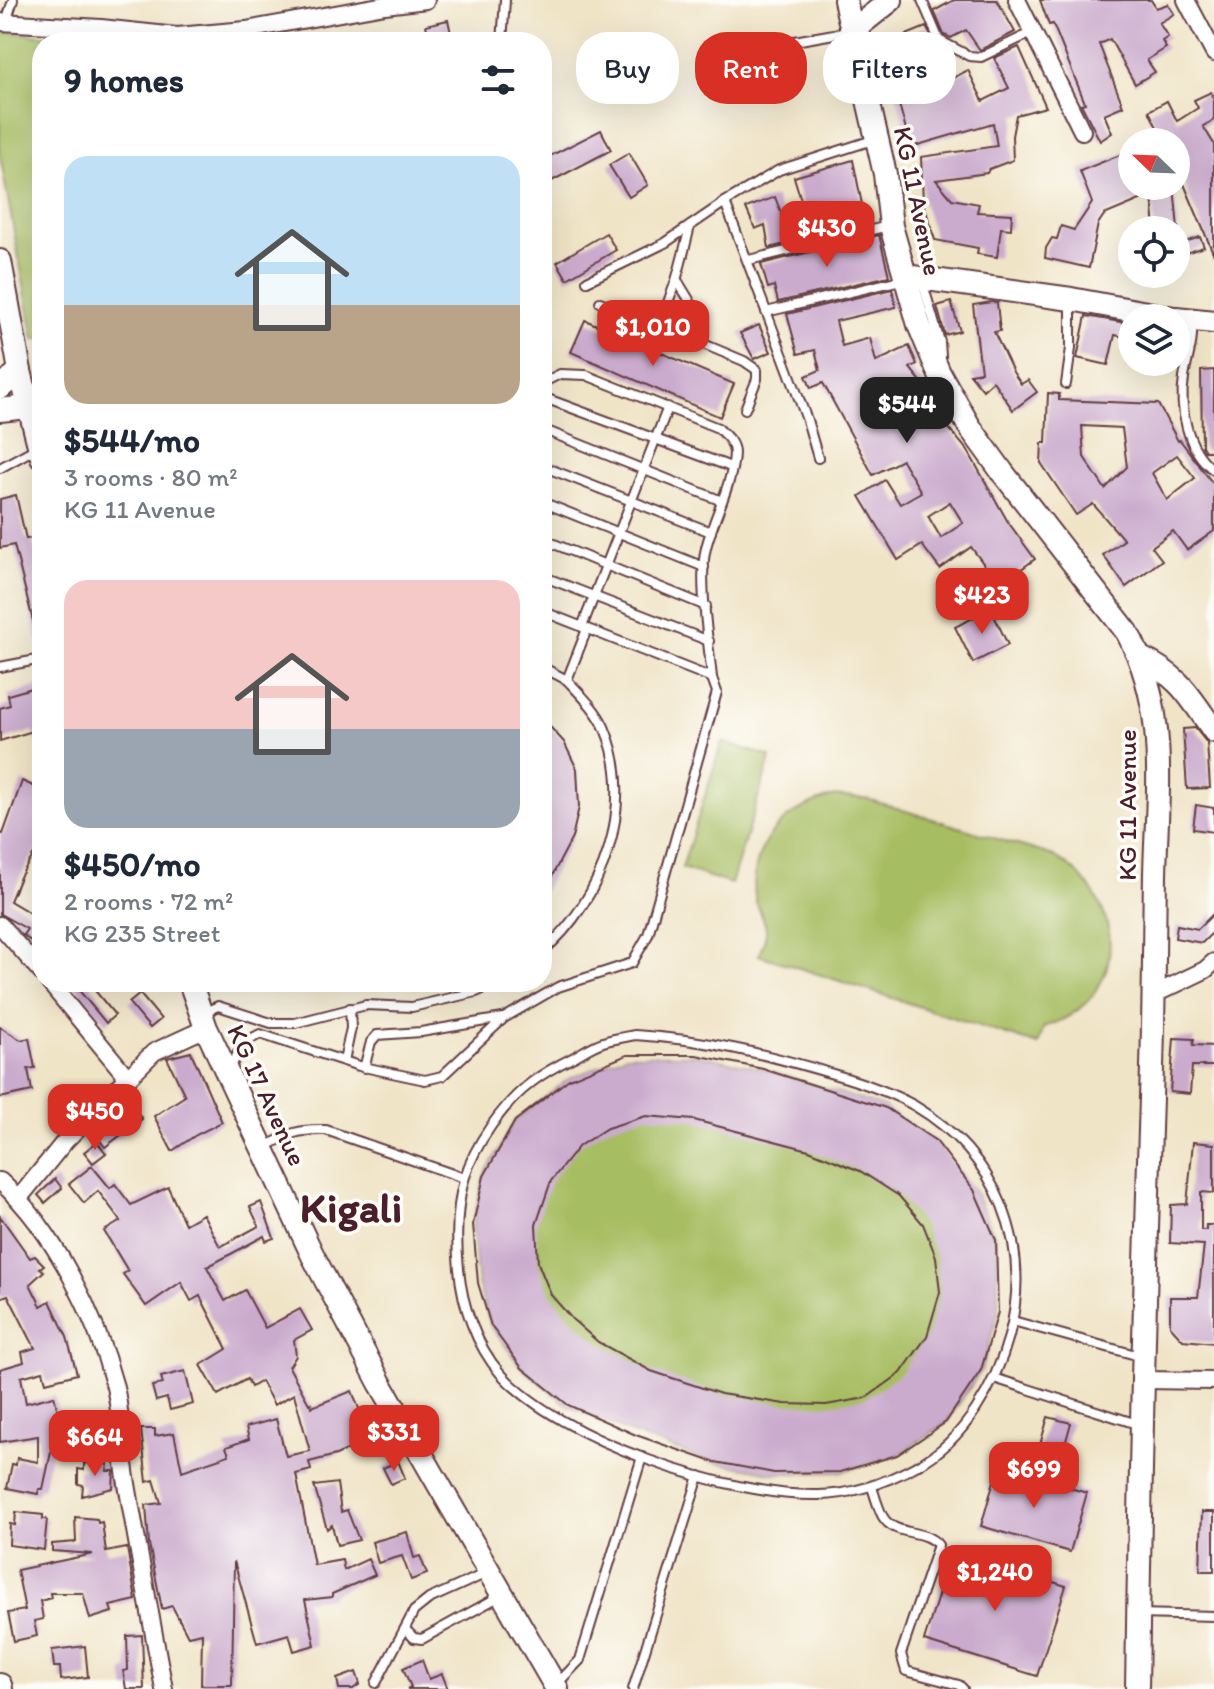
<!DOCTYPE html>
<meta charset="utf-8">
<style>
:root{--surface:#fff;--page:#f2f2f3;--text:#1f2937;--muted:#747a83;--accent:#d93025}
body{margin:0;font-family:Itim,sans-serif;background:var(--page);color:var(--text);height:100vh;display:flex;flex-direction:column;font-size:30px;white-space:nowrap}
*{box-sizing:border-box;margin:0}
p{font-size:26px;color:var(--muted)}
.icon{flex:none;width:44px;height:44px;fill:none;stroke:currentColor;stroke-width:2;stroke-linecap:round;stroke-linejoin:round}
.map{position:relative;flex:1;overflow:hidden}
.side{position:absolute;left:32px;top:32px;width:520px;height:960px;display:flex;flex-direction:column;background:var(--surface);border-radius:32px;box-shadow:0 8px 32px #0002}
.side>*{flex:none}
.top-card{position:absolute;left:576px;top:32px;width:518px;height:72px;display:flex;gap:16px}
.needle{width:52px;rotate:293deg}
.buttons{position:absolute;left:1118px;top:128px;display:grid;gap:16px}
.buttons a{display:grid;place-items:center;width:72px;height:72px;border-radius:50%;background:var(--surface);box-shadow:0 8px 32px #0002;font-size:40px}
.price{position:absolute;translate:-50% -68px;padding:0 18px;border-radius:16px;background:var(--accent);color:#fff;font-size:26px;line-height:52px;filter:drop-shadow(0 2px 4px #0008)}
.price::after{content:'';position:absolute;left:50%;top:48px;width:24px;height:18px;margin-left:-12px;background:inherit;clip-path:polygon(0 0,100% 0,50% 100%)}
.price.active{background:#222;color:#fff}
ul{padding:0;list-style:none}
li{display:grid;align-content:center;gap:16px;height:424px;padding:0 32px}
li span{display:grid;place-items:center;height:248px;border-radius:24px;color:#555}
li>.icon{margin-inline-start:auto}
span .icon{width:144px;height:144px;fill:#fffc;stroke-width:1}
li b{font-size:34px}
h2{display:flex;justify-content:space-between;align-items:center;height:96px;padding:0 32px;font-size:34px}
.tag{padding:0 28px;border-radius:32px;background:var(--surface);box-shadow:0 8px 32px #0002;font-size:28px;line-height:72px}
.tag.active{background:var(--accent);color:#fff}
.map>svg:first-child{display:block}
</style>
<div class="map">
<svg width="1214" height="1689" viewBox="0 0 1214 1689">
<rect width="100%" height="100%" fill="#fdfcf7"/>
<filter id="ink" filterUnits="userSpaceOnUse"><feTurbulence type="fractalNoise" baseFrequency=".0125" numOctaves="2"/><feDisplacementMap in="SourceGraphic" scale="16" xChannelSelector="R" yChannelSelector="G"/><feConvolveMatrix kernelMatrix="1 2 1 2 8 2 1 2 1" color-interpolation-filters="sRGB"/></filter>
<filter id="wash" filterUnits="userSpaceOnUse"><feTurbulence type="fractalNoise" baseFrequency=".006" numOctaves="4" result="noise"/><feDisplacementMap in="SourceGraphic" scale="32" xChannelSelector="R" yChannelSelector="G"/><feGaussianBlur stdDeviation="1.8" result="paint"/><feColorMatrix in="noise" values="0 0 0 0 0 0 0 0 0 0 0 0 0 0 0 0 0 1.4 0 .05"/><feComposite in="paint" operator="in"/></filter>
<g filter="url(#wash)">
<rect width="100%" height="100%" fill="#f0e4c7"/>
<!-- green -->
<g fill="#a7bd62" stroke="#786e46" stroke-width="2">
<polygon points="0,32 138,42 42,42 42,339 34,339 0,156"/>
<polygon points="722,742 771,757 731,884 682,868"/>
<path d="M835,796L867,799L1054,856C1128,899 1132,999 1044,1027L1038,1045L759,955C761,948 766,939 766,931C767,921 756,908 755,897C749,841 785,809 835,796Z"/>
<polygon points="627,1055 696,1055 763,1069 885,1108 974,1190 996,1240 998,1312 981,1370 946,1423 897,1455 840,1472 774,1473 710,1461 636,1435 568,1405 522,1368 491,1326 478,1283 473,1224 484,1176 515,1121 569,1079"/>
</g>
<g id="blocks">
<!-- building -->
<g fill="#cbabcd" fill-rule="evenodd">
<polygon points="954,0 997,0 1015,32 980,50 966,30 951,38 944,35 934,11"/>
<polygon points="1040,0 1151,0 1156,8 1168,4 1174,14 1159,23 1168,37 1162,41 1166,48 1147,60 1155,72 1135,84 1110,39 1099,44 1123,106 1104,114 1112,133 1100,141 1081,104 1085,103 1053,24 1049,25"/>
<polygon points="448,20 453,42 430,42 426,25"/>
<polygon points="926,27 937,47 934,50 947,81 968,70 983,101 1009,88 994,58 1019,47 1046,107 1016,115 1012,136 1013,160 989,169 987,173 936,180 952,199 979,204 977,212 1012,214 1011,229 1001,228 997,257 977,254 978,248 935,240 923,201 921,157 997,146 993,123 911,147 894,87 898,85 879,46"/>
<polygon points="1211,92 1214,99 1214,120 1203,126 1214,144 1214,255 1176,165 1176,142 1164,142 1149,111 1167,101 1177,121 1198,108 1194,100"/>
<polygon points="601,130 611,150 542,186 542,160"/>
<polygon points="1132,150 1132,186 1174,186 1178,229 1155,230 1152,195 1104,215 1098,224 1089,268 1045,258 1046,248 1052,238 1057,239 1061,226 1074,230 1092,203 1080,171"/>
<polygon points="629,153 648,185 629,197 609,165"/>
<polygon points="853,160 866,224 769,248 765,225 755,229 746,208 775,197 783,218 805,213 794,177"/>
<polygon points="606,233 616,250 567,279 557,262"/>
<polygon points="879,235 889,276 778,302 774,286 768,288 761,264"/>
<polygon points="1200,237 1204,247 1180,255 1176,245"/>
<path d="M892,289L896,307L836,321L842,346L870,338L876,362L909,346L917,364L910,368L937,401L933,404L946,425L968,451L1008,522L1035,559L1009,578L1003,571L994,578L971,547L940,569L922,545L898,560L860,496L885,480L900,504L921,492L902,460L873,475L823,383L811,388L806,376L820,370L815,350L798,354L787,314ZM950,502L963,523L941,538L928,516Z"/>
<polygon points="951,302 960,331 945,335 937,306"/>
<polygon points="992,302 997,303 1000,331 994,332 1013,372 1021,384 1028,380 1037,392 1013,410 993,381 983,390 970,374 981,372 973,305"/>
<polygon points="1086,316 1132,324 1132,339 1115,335 1108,365 1077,358"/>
<polygon points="585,320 734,384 720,417 571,352"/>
<polygon points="759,325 771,352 754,359 740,333"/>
<polygon points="1214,370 1214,451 1205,451 1202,446 1201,371"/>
<path d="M1048,393L1059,394V400L1158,404L1178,441L1180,440L1214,485V531L1187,550L1173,531L1152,547L1162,560L1126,587L1103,555L1124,540L1093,504L1076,515L1041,463L1042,443H1046ZM1082,426L1122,428L1127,467L1105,489L1084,457ZM1177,455L1195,478L1167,500L1152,473Z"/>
<polygon points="16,495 26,539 32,538 42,579 42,641 38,641 14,545 0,548 0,499"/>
<polygon points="991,609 1008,645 973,663 955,627"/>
<polygon points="42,685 42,751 33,731 0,741 0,708 10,705 8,695"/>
<polygon points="542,718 564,742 577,769 579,807 572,838 542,895"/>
<polygon points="1195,728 1207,743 1210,788 1187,789 1183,729"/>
<polygon points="22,781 42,790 42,841 20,877 10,901 42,920 42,950 23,935 27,929 0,914 0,833 3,834"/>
<polygon points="1196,805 1214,808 1214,832 1193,829"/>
<polygon points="1214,913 1214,931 1202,943 1175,938 1177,925 1198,929"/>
<polygon points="72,982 88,982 115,1015 106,1023"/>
<polygon points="140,994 161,1019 150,1028 129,1003"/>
<polygon points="0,1027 21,1040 29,1038 35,1068 28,1069 32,1091 0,1098"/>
<polygon points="1174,1038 1194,1039 1193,1045 1214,1046 1214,1066 1192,1066 1190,1094 1170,1092"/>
<polygon points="191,1052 222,1122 196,1135 172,1151 154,1116 185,1096 167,1058"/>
<path d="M627,1055H696L763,1069L886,1108L936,1141L974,1190L996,1240L998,1312L981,1370L946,1422L897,1455L840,1472L774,1473L710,1461L636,1435L568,1405L522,1368L491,1326L478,1283L473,1224L484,1176L515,1121L569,1079ZM646,1116L694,1120L809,1150L860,1171L899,1196L923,1224L936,1257L940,1292L927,1336L901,1373L866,1398L826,1405L785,1404L721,1394L651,1371L598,1342L572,1319L551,1295L538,1263L536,1225L551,1181L579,1146L607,1128Z"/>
<polygon points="126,1098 142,1119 105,1147 94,1133 102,1126 99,1122"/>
<polygon points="97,1142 106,1153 93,1163 84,1152"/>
<polygon points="1193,1142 1214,1144 1214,1193 1201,1192 1201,1230 1206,1230 1206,1225 1214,1225 1214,1343 1183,1340 1170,1326 1170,1297 1198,1297 1204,1245 1170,1243 1171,1205 1187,1204"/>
<polygon points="92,1166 110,1188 115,1184 131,1205 168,1187 185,1224 203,1214 220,1247 259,1226 250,1207 261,1202 274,1238 266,1241 264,1236 207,1267 225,1301 245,1290 265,1328 300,1309 312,1330 294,1340 296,1356 289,1367 309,1404 311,1403 312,1407 352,1391 371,1439 336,1455 309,1462 311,1470 296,1474 314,1565 342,1560 344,1570 368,1559 375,1575 332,1594 332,1597 305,1600 315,1645 294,1651 289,1634 257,1643 234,1561 232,1685 201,1685 202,1633 188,1636 172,1606 162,1609 149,1544 146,1505 161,1503 154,1480 147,1482 141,1429 155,1429 155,1436 174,1433 182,1471 229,1455 226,1447 249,1439 246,1427 276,1419 286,1456 310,1451 294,1394 274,1405 261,1381 251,1387 247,1379 218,1395 201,1365 227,1349 200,1296 191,1301 181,1282 146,1306 123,1274 128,1271 104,1231 121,1221 98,1191 84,1203 69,1184"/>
<polygon points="55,1179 62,1188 45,1203 38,1195"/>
<polygon points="0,1216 30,1258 35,1256 44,1265 40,1268 44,1271 30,1284 41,1306 50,1301 67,1337 77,1374 46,1382 43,1371 21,1377 26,1403 54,1396 58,1411 61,1411 61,1430 55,1430 55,1452 51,1452 43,1489 39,1489 38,1494 7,1488 12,1464 16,1465 17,1458 38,1462 38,1436 0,1442 0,1369 24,1362 22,1352 35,1348 8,1295 0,1298"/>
<polygon points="185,1371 193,1404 170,1410 167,1398 156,1401 152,1386 163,1384 161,1377"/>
<polygon points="1048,1417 1071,1423 1062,1455 1039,1448"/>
<polygon points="398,1461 405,1478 391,1484 383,1468"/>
<polygon points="84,1463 108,1464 107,1471 114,1471 113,1488 82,1496 83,1485 78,1484 78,1469 84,1470"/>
<polygon points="998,1467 1087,1493 1070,1552 981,1526"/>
<polygon points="337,1483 341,1512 347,1510 359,1540 337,1545 332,1525 327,1529 314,1486"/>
<polygon points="16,1512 43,1515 43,1519 47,1519 44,1550 9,1545 10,1524 15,1525"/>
<polygon points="1202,1512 1214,1512 1214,1571 1200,1571"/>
<polygon points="75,1517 97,1519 98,1523 102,1522 106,1552 127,1548 136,1600 110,1606 112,1612 90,1619 83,1593 50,1593 51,1598 40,1601 43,1619 34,1621 37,1636 14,1641 8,1613 25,1610 17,1570 93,1554 52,1551 52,1544 76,1542"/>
<polygon points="407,1532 414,1558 420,1556 427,1574 411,1580 402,1556 378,1563 372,1542"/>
<polygon points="952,1551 1066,1586 1037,1676 924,1641"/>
<polygon points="142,1635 144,1689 126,1689 123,1671 128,1670 127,1636"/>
<polygon points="85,1646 88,1677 61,1680 60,1667 54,1667 52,1650"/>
<polygon points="422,1660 429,1679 442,1674 448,1689 407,1689 411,1687 403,1668"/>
<polygon points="356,1672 360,1684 353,1689 339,1689 337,1679"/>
</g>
</g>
</g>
<g filter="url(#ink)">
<use href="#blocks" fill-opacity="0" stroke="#633d42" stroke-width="2"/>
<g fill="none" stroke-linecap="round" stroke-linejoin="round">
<defs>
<g id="lane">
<polyline points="922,0 939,40 969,56 981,57 1033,32"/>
<polyline points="6,22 13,0"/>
<polyline points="502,42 505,0"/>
<polyline points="783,43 851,31"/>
<polyline points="725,202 807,420 818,458"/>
<polyline points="749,260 888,226"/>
<path d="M677,280C688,300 706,318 694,340L664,327C663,308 672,295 677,277C682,260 686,243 690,226"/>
<polyline points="587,281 665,243 725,202 779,170 876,139"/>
<polyline points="922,281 940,342 941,356"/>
<polyline points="600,302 664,327"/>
<polyline points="766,312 905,279"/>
<path d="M1192,322C1194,342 1187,358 1184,378C1179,408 1187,451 1214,470"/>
<polyline points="694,340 744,361 757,370 757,379 745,409"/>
<path d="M542,383L560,374L586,375L718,428C725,435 734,442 734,453C733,484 713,518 706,548C698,578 709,645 712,678"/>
<polyline points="1066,384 1071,348 1071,301"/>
<polyline points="542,397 731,467"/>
<polyline points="542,429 722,501"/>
<polyline points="542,466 711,532"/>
<polyline points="0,468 38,447"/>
<polyline points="542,502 704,567"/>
<polyline points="542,539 706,606"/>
<polyline points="542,576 709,641"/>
<polyline points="582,627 668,407"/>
<polyline points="0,667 42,659"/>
<polyline points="542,667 567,680"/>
<path d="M542,952C603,901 637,804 605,729C598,711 580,694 567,680L587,629"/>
<polyline points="203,1013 218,1006 271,1023 295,1023 366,1005 412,1007 425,1004 476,992 499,982"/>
<path d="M635,1035C703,1039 767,1054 833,1074C861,1082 889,1091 915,1106C997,1155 1033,1244 1009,1336C996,1384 964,1441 918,1465C887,1482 854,1495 818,1495C729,1497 560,1440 500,1373C476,1345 462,1305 459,1269C456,1240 456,1209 464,1180C474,1145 503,1104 532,1082C545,1072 560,1064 574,1057C583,1052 593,1045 603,1042C613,1039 624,1037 635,1035Z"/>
<polyline points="344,1061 351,1028 350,1008"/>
<polyline points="364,1068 371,1042 377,1035 421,1032 503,1018"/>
<polyline points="229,1071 243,1043 260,1034 359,1066 425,1080 442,1076 504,1018 558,987 632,963 648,935 717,692 712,678 542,611"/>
<path d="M266,1147C289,1133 299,1129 326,1130L464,1178"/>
<polyline points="1013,1321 1143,1357"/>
<polyline points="994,1378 1140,1425"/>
<path d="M872,1487C875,1496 878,1508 883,1517C895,1537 924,1528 938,1545L901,1654L906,1671L959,1685L963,1689"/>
<polyline points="1139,1614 1214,1616"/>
<polyline points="405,1629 414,1638 422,1639 502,1595"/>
<polyline points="376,1683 414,1611 429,1599 489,1572"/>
<polyline points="556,1685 580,1660 642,1457"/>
<polyline points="633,1689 699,1476"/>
</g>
<g id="street">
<polyline points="1017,0 1082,131"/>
<polyline points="1186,0 1214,53"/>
<polyline points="0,22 101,28 177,36 246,30 385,5 426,0"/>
<polyline points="0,925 42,973"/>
<polyline points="49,982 127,1077"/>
<polyline points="1155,994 1205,970 1214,962"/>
<path d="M0,1181C55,1231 96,1316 115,1387C122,1416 121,1449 126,1478C138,1549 151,1619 164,1689"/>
<polyline points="19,1198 66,1140 154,1052 206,1028"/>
<polyline points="1142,1380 1214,1381"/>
</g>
<g id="secondary">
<path d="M845,0L885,174L891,226L919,325L939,373L969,426L1003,473L1127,632C1169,709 1157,790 1155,874C1154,939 1154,1003 1152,1067C1145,1275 1140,1482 1137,1689"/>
<polyline points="852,31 891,0"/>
<polyline points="0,261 20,371 42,457"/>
<polyline points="905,276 1071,299 1174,318"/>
<polyline points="1176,318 1214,322"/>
<polyline points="0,388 20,371"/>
<polyline points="0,410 28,407"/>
<path d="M1141,658C1180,676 1190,697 1214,731"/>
<polyline points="190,982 206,1028 313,1256 380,1383 557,1689"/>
<polyline points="0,1685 1,1689"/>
</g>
</defs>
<!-- lane casing -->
<use href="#lane" stroke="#633d42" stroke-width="12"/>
<!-- street casing -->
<use href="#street" stroke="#633d42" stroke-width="20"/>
<!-- secondary casing -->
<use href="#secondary" stroke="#633d42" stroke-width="26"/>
<!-- lane -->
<use href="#lane" stroke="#fff" stroke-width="8"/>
<!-- street -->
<use href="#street" stroke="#fff" stroke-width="16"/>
<!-- secondary -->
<use href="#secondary" stroke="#fff" stroke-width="22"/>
</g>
</g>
<g text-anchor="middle" stroke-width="7" stroke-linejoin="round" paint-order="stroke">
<!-- street labels -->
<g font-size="26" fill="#4a1f2b" stroke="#fdfcf7">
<text transform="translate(918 201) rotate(78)" y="9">KG 11 Avenue</text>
<text transform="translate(1127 805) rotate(-90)" y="9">KG 11 Avenue</text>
<text transform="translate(267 1095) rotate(65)" y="9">KG 17 Avenue</text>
</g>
<!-- town labels -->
<g font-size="42" font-weight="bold" fill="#4a1f2b" stroke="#fdfcf7">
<text x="351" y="1222">Kigali</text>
</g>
</g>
</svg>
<div class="buttons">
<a><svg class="needle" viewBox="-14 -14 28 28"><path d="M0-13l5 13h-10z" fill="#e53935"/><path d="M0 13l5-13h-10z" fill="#747a83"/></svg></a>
<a><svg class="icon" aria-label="locate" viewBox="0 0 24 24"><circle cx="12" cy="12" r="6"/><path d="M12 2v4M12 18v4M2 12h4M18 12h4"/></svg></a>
<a><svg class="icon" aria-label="layers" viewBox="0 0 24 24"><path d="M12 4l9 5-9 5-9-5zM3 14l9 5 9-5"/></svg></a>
</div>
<b class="price" style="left:827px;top:269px">$430</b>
<b class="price" style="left:653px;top:368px">$1,010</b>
<b class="price active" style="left:907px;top:445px">$544</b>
<b class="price" style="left:982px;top:636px">$423</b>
<b class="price" style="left:95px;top:1152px">$450</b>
<b class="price" style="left:394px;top:1473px">$331</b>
<b class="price" style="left:95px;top:1478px">$664</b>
<b class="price" style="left:1034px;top:1510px">$699</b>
<b class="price" style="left:995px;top:1613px">$1,240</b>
<div class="top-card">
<a class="tag">Buy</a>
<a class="tag active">Rent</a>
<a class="tag">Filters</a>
</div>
<section class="side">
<h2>9 homes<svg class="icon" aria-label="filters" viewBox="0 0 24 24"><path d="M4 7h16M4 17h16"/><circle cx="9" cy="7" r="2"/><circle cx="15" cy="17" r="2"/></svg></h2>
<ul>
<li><span style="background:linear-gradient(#bfe0f5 60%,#b9a48a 0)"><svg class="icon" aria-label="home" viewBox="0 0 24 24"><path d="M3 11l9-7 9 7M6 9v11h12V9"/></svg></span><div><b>$544/mo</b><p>3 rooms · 80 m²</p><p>KG 11 Avenue</p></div></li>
<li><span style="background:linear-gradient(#f6c9c9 60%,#9aa5b1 0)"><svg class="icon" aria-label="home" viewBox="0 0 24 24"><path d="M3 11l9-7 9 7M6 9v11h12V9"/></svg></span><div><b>$450/mo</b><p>2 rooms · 72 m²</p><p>KG 235 Street</p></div></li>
</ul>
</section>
</div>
